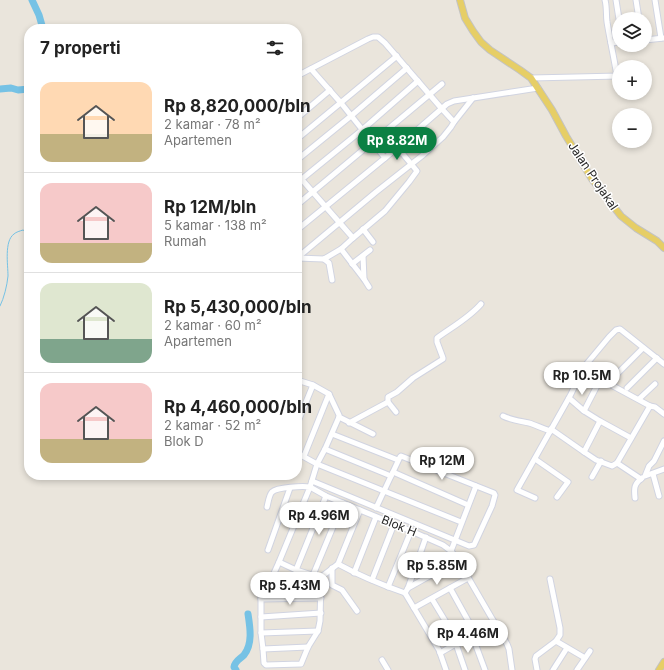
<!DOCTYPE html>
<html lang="id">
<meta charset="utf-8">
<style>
:root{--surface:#fff;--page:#f2f2f2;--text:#222;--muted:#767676;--line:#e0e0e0;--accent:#0b8043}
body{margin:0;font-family:Inter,sans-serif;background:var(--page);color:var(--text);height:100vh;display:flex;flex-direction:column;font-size:15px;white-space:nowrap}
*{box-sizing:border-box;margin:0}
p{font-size:13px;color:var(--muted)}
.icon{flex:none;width:22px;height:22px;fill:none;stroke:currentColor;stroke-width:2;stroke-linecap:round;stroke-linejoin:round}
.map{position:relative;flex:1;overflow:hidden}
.sheet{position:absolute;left:24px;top:24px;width:278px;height:456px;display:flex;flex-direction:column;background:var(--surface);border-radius:16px;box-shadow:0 2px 6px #0003}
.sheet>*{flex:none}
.buttons{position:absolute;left:612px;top:12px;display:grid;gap:8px}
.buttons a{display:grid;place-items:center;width:40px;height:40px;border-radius:50%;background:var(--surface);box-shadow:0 2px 6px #0003;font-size:20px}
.price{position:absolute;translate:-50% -34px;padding:0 9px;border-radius:14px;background:#fff;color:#222;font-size:13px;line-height:26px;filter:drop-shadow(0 1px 2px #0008)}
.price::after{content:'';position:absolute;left:50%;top:24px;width:12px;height:9px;margin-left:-6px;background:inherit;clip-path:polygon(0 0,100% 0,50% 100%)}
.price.current{background:var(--accent);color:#fff}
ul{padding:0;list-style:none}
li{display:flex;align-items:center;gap:12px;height:100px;padding:0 16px}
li+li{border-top:1px solid var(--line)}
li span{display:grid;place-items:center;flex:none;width:112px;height:80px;border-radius:12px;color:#555}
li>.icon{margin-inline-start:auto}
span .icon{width:48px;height:48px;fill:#fffc;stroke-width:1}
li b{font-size:17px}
h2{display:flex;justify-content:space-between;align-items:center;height:48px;padding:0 16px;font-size:17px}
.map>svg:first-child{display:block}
</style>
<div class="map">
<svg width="664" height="670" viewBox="0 0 664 670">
<rect width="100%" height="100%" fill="#eae5dc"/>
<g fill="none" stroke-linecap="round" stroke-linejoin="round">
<!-- stream -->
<path stroke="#76c2e5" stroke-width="1" d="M0,306C4,298 7,286 8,276C8,265 4,241 14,234C16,232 20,231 23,230L29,233"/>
<!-- river -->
<g stroke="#76c2e5" stroke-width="7">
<polyline points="32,0 39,15 43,29"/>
<polyline points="0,89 11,88 18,90 29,89"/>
<path d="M236,670L234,667C235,661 240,659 244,655C253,644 250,627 248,614"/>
</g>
<defs>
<g id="minor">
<path d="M605,0C607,7 606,15 607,22C610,40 614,58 617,76"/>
<polyline points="616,0 619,19"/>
<polyline points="636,0 639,19"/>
<polyline points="655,0 661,38"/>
<polyline points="645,40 664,38"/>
<polyline points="611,43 619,42"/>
<polyline points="311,69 341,103 385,158"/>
<polyline points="297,76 368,39 373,37 378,37 385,43 442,109 454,122"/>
<polyline points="531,78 619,76"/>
<polyline points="297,118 330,90"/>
<polyline points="297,139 397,56"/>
<polyline points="297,160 351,116 407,68"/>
<polyline points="297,174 353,238 341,249 324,259 297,258"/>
<polyline points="297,183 362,130 418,81"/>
<polyline points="297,205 442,84"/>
<polyline points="363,229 373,242"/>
<polyline points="297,230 385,158 447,104 454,101 538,88"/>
<polyline points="353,238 385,211 409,182 417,171 397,147"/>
<polyline points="341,249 364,279 369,287"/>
<polyline points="363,256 364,279"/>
<polyline points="297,258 376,192 423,155 443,137 451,127 454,122 473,98"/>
<polyline points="324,259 329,263 332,280"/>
<polyline points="352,264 370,250"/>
<polyline points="584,367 613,386 650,406"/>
<polyline points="297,380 313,385 329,394 339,415 339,417 325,449 317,464 461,522"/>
<polyline points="611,380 643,348"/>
<polyline points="627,388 657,358"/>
<polyline points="569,398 584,411 600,421 631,438"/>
<polyline points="639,399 655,384"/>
<path d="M388,402V397L397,392L413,378L443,359V358L437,342V338C452,327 469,318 481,304"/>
<polyline points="584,411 601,378"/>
<path d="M503,416C511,420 520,421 529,423C536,425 543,429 551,431"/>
<polyline points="339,417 373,434"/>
<polyline points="600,421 584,452 596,460 612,466 617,463 650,406 655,407 664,414"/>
<polyline points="349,423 388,402 396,412"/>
<polyline points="297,424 313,385"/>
<polyline points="551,429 584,452"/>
<polyline points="332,434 398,460"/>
<polyline points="664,441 654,461 649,466 645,476 664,469"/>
<polyline points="325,449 391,476"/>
<polyline points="297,453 317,464 310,487 326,496 411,531 443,545 451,551 458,560 494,622 507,644 509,649 512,670"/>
<polyline points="304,456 329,394"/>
<polyline points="535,459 568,482 557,497"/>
<polyline points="617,463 641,479"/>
<polyline points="393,472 468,505"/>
<polyline points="653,474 659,496"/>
<polyline points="592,477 601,461"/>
<polyline points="312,481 469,546 474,545 492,506 495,495 494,493 401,456 400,457 376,508"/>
<polyline points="535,498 517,490 570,396 584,367 609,337 616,330 620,329 664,364"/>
<path d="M635,498C634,488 634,484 642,478"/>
<path d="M267,507C268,503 269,495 272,492C277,487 303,486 310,487L279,562L270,582"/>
<polyline points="268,550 290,488"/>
<polyline points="451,551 476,486"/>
<polyline points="279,562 296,570 315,576"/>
<polyline points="338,564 360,510"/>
<polyline points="332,568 332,585 342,590 357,611"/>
<polyline points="296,570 326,496"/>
<polyline points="354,573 376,517"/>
<polyline points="313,575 343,503"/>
<polyline points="550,579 560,628 560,635 556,641"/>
<polyline points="372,580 394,524"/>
<polyline points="388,587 411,531"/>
<polyline points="408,588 458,560"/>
<polyline points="450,588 475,633"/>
<polyline points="405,593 439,650 446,670"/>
<polyline points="405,593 408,588 426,537"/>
<polyline points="261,599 261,585 263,582 313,580 316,576"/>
<polyline points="432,599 458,642"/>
<polyline points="414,608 468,578"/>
<polyline points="261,617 321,613"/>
<polyline points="261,633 318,631"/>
<polyline points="472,635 485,670"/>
<polyline points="456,644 465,670"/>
<polyline points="308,647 263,649 261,633 261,599 321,598"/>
<path d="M263,649L264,663L266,665L301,664L308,647L318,631L320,621L321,577L325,574L338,564C360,576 382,585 405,593"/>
<polyline points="440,653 494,622"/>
<polyline points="382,660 388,670"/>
<polyline points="537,670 535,659 536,656 556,641 585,658"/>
<polyline points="553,670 567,648"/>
<polyline points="577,670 590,651"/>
</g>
<g id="major">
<polyline points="460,0 465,18 473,31 481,42 490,50 520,70 531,78 552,110 566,136 592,179 621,216 636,228 657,241 664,248"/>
<polyline points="659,670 664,662"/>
</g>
</defs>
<!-- minor casing -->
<use href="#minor" stroke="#d1d4e1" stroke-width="7"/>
<!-- major casing -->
<use href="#major" stroke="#c3c3c3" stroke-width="8"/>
<!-- minor -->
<use href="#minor" stroke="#fff" stroke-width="5"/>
<!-- major -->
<use href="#major" stroke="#e6ce66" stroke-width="6"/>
</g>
<g text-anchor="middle" stroke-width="3" stroke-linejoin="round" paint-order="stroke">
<!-- street labels -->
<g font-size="12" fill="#292929" stroke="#fff">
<text transform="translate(593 176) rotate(56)" y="4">Jalan Projakal</text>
<text transform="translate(399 526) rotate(22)" y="4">Blok H</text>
</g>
</g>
</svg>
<div class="buttons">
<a><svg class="icon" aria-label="layers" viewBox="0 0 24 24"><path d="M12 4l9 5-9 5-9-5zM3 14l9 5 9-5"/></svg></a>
<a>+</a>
<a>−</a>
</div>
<b class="price current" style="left:397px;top:161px">Rp 8.82M</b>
<b class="price" style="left:582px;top:396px">Rp 10.5M</b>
<b class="price" style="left:442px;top:481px">Rp 12M</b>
<b class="price" style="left:319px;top:536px">Rp 4.96M</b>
<b class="price" style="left:437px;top:586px">Rp 5.85M</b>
<b class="price" style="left:290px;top:606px">Rp 5.43M</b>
<b class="price" style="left:468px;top:654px">Rp 4.46M</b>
<section class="sheet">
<h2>7 properti<svg class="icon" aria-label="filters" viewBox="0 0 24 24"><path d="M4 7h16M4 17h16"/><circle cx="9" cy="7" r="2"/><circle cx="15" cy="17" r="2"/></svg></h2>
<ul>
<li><span style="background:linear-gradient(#ffd9b3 65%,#c2b280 0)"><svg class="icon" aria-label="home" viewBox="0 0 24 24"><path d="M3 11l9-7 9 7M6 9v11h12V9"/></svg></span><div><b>Rp 8,820,000/bln</b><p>2 kamar · 78 m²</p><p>Apartemen</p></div></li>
<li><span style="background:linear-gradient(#f6c9c9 75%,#c2b280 0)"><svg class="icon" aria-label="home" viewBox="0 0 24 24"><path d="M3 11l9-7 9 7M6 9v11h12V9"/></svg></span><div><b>Rp 12M/bln</b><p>5 kamar · 138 m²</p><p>Rumah</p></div></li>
<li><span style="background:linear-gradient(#dfe7d0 70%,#7fa58c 0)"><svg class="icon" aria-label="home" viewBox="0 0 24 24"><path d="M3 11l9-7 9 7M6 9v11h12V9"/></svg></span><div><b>Rp 5,430,000/bln</b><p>2 kamar · 60 m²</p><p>Apartemen</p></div></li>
<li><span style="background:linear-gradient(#f6c9c9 70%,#c2b280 0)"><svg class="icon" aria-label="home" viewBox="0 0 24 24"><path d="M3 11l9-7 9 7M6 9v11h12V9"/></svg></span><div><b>Rp 4,460,000/bln</b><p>2 kamar · 52 m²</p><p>Blok D</p></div></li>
</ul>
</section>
</div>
